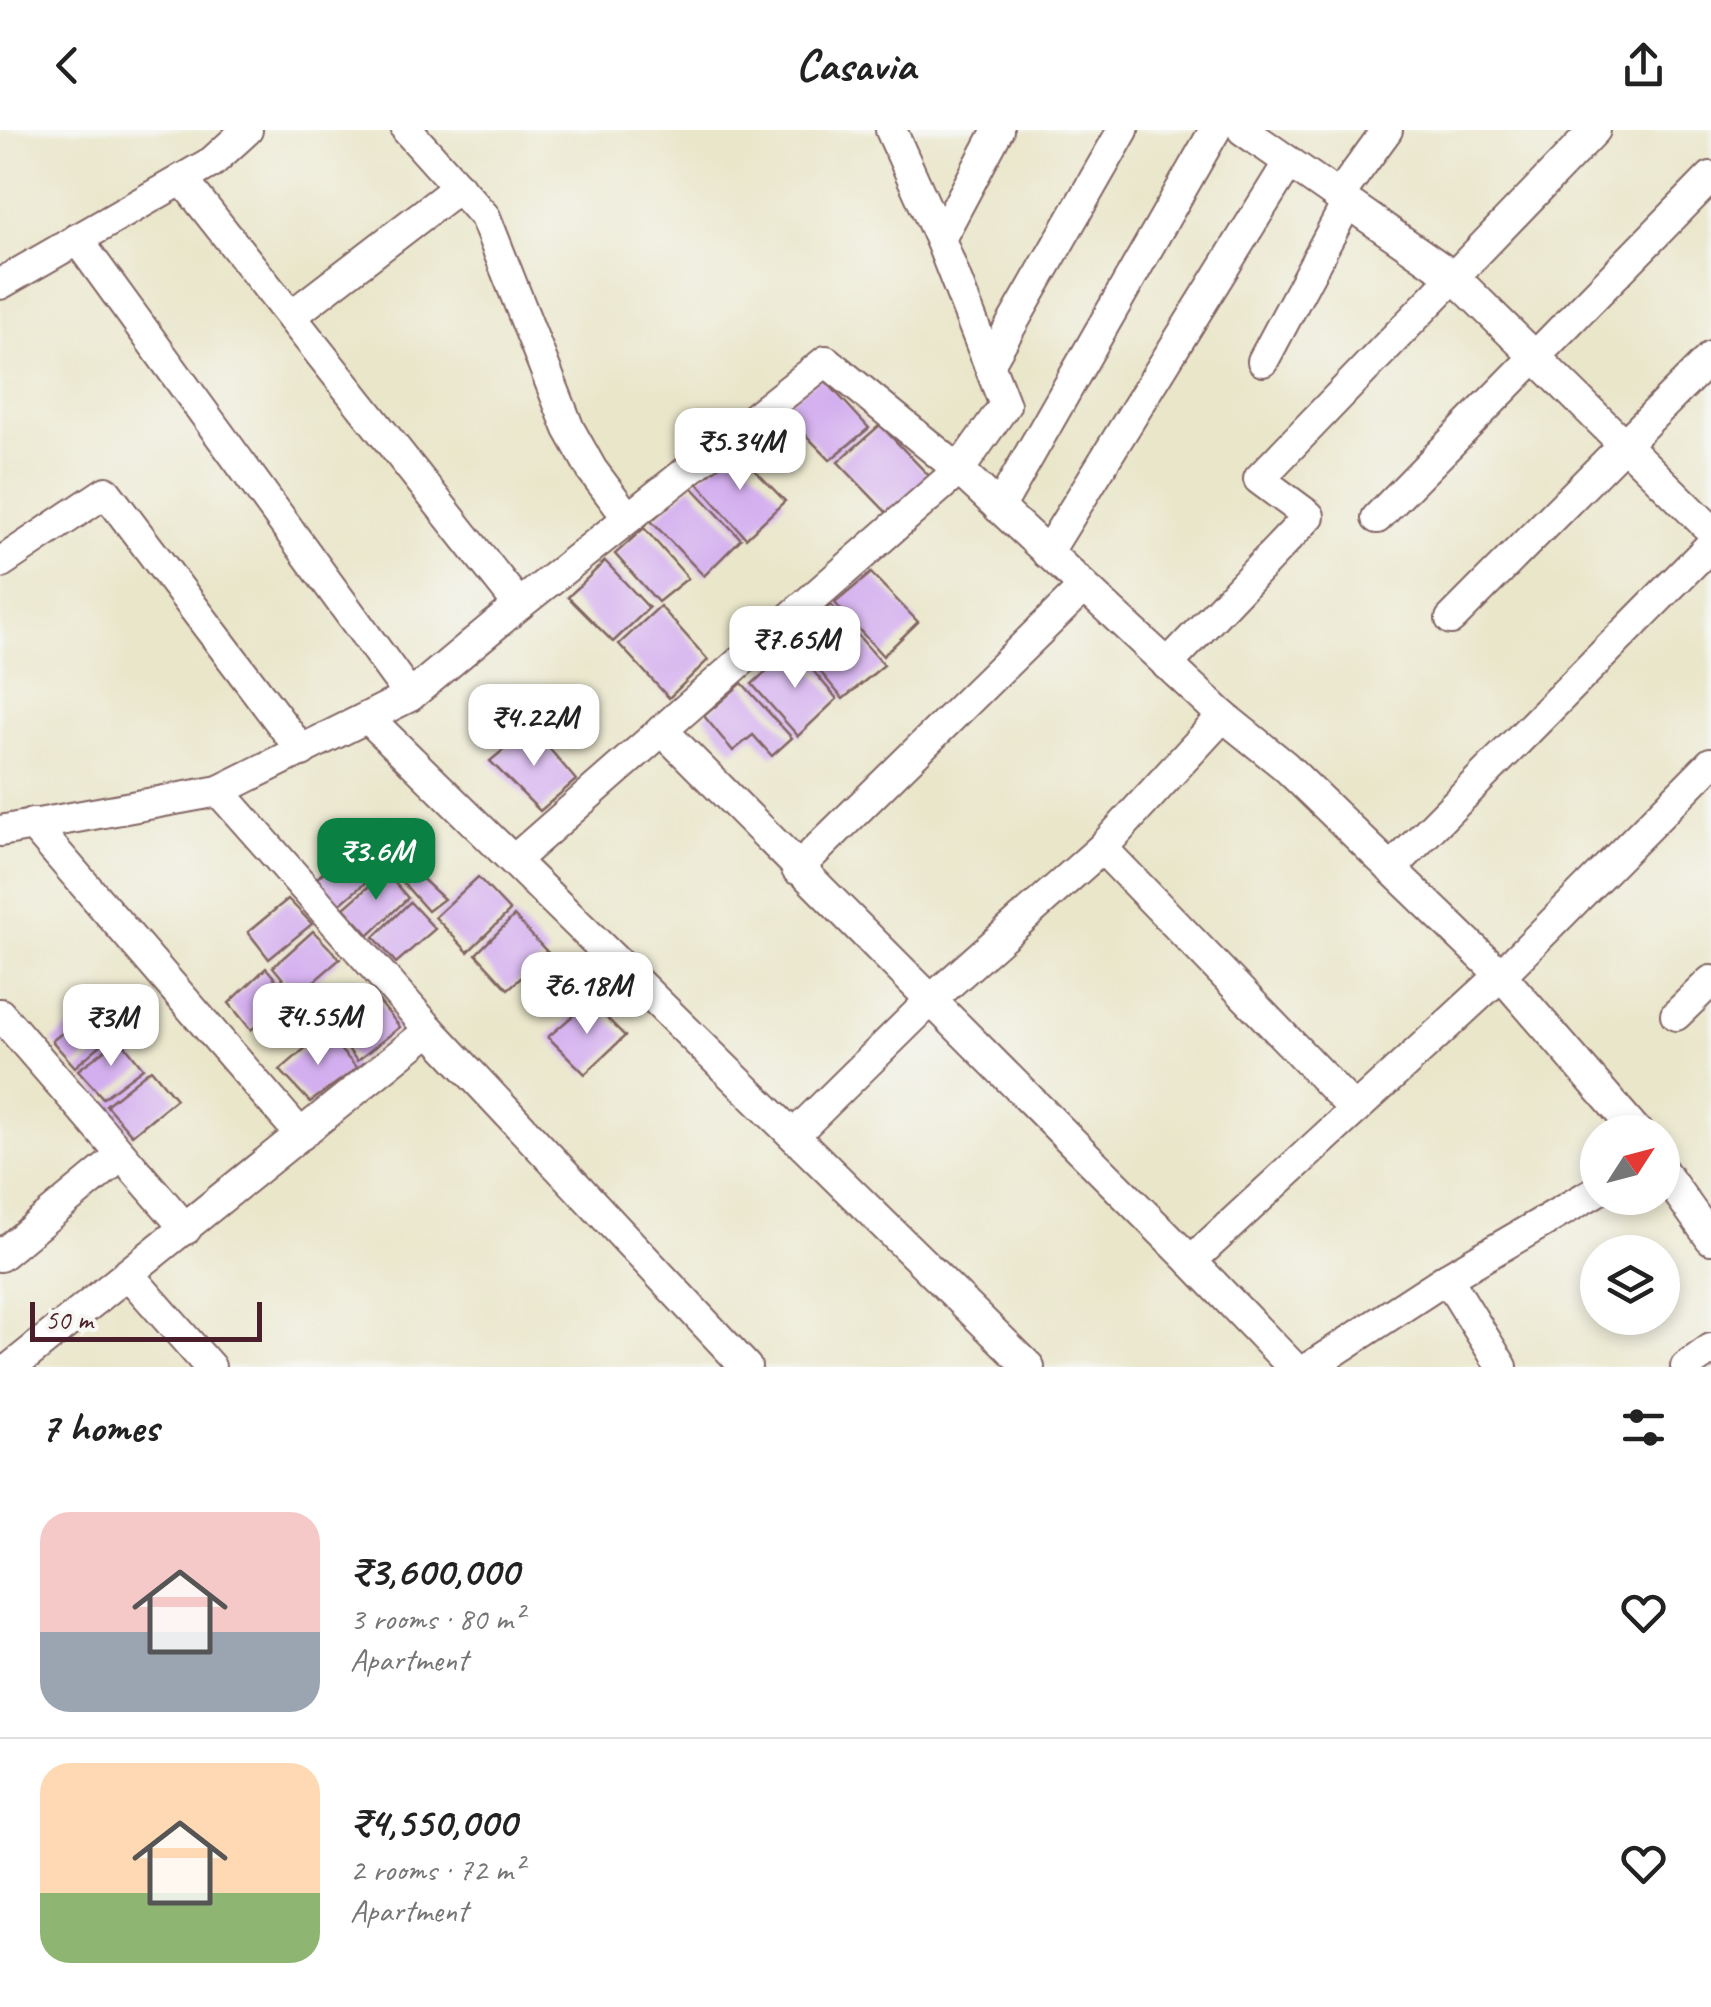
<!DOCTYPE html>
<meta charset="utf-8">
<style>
:root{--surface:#fff;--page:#f6f6f6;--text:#222;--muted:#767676;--line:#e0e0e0;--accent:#0b8043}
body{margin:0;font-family:Caveat,sans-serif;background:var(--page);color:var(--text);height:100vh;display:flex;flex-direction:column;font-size:38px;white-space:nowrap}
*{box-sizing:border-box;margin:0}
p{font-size:32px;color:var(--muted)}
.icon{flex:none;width:55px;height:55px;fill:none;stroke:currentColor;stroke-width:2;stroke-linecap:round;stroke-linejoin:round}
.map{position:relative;height:1237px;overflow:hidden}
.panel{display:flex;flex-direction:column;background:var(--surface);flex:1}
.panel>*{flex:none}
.needle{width:65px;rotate:54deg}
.tools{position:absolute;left:1580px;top:985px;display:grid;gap:20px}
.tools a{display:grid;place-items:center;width:100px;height:100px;border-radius:50%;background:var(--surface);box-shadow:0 5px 15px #0003;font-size:50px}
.scale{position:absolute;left:30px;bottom:25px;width:232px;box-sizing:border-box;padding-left:10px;border:5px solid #4a1f2b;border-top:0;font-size:28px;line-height:35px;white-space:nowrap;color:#4a1f2b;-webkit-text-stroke:8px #f6f6f2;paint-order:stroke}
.price{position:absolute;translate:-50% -85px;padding:0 22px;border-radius:20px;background:#fff;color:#222;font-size:32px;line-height:65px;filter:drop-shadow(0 2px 5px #0008)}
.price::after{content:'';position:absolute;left:50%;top:60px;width:30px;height:22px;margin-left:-15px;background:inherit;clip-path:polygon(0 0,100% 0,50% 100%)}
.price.current{background:var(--accent);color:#fff}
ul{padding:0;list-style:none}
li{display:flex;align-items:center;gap:30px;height:250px;padding:0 40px}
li+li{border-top:2px solid var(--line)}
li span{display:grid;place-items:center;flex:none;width:280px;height:200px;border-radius:30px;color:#555}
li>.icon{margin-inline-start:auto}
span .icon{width:120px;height:120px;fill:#fffc;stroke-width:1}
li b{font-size:42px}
h2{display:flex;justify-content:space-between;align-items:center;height:120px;padding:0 40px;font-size:42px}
header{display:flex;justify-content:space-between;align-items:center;height:130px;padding:0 40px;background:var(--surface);font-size:45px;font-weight:700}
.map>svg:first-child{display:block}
</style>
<header><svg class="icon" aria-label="back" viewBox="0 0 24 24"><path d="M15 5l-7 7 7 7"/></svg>Casavia<svg class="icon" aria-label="share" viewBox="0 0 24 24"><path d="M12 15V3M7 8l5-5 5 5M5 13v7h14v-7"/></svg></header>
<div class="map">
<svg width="1711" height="1237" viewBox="0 0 1711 1237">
<rect width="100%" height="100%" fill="#f6f6f2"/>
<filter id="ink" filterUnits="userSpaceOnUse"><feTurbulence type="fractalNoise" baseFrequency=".01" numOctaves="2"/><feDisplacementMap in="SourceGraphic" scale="20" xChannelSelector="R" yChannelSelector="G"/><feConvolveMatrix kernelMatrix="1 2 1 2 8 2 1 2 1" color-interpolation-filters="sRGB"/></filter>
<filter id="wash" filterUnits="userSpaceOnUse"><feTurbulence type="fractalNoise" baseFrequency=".0048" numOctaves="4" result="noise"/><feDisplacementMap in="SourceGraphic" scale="40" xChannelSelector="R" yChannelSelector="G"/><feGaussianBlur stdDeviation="2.25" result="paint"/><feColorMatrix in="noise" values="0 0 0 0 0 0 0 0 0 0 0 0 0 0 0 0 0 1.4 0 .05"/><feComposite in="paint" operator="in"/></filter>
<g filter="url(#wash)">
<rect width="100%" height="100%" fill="#eae6ca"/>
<g id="blocks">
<!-- building -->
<g fill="#d4afef">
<polygon points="821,246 869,298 830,330 780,279"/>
<polygon points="880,295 931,348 888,384 838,332"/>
<polygon points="734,319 785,371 746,408 695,350"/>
<polygon points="691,356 741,409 704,446 651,391"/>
<polygon points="644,398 688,448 658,472 615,424"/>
<polygon points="605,431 649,478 613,512 568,467"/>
<polygon points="871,443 918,492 883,526 835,473"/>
<polygon points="831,475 884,535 843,569 793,509"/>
<polygon points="660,476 708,530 669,568 619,514"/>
<polygon points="793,517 837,569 798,606 752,554"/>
<polygon points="742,553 792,608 772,626 753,605 733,621 704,586"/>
<polygon points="531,597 576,650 540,681 490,631"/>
<polygon points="358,710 384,737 339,775 315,750"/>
<polygon points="401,729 444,769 428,781 391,739"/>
<polygon points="385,742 408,768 369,805 344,778"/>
<polygon points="478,747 510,781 468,822 435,787"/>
<polygon points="288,769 312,794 269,829 248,802"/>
<polygon points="410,772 435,799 396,833 374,807"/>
<polygon points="514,786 549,824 508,859 476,824"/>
<polygon points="313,801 340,829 297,866 273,837"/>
<polygon points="266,838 290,866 251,900 229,873"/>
<polygon points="373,864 400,897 357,931 334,900"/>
<polygon points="590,871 625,906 585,944 548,907"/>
<polygon points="94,878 116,902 75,937 52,911"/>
<polygon points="324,902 357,938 310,972 280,940"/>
<polygon points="120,909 143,938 103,968 78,940"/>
<polygon points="151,939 176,969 132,1005 106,975"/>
</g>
</g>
</g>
<g filter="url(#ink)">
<use href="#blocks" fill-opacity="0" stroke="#826563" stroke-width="2.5"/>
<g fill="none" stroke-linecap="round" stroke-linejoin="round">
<defs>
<g id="street">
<polyline points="407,0 485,87 569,299 592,340 628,388"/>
<polyline points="891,0 940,109"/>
<polyline points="1243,0 1454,147 1711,400"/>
<polyline points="182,49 519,475"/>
<polyline points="1338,67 1387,0"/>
<polyline points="77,109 410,566"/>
<polyline points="0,154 212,32 247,0"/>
<polyline points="291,186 459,57"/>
<polyline points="1263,231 1347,73"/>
<polyline points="989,234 1123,0"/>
<polyline points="999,378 1215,0"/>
<polyline points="1377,388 1711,47"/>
<polyline points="1047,423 1289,32"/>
<polyline points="0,433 106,362 302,621"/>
<polyline points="1451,489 1711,227"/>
<polyline points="1167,535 1309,386 1259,349 1595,0"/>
<polyline points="368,588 1029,1237"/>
<polyline points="662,600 1191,1131 1293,1237"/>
<polyline points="219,661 430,900 746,1237"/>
<polyline points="32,694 301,1005"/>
<polyline points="0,701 219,661 410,566 519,475 826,231 959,340 1223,586 1285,636 1501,845 1637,1002"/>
<polyline points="1102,718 1355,980"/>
<polyline points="514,730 959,340 1005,275 940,109 998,0"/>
<polyline points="797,739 1084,457"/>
<polyline points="1391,739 1711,415"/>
<polyline points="0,884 186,1099"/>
<polyline points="1676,885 1711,851"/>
<polyline points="794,1005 932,869 1102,718 1223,586"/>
<polyline points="1662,1040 1711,1109"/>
<polyline points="0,1126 122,1025"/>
<polyline points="1191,1131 1501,845 1711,633"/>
<polyline points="129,1145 210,1237"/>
<polyline points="1447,1148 1502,1237"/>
<polyline points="12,1237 430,900"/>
<polyline points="1310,1237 1447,1148 1598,1060"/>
<polyline points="1686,1237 1711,1219"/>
</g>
</defs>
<!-- street casing -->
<use href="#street" stroke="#826563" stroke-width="34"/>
<!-- street -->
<use href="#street" stroke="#fff" stroke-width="30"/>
</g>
</g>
</svg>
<div class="tools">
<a><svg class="needle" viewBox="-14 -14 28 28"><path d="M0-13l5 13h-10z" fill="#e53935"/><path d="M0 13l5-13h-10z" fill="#767676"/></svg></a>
<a><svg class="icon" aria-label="layers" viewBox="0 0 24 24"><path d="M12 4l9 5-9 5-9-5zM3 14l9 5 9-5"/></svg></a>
</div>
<div class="scale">50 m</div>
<b class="price" style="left:740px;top:363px">₹5.34M</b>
<b class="price" style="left:795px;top:561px">₹7.65M</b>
<b class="price" style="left:534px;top:639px">₹4.22M</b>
<b class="price current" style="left:376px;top:773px">₹3.6M</b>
<b class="price" style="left:587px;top:907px">₹6.18M</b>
<b class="price" style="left:318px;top:938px">₹4.55M</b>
<b class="price" style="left:111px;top:939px">₹3M</b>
</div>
<section class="panel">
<h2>7 homes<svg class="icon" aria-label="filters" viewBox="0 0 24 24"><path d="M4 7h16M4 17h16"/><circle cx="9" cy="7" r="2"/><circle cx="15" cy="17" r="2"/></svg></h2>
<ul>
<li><span style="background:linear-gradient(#f6c9c9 60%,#9aa5b1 0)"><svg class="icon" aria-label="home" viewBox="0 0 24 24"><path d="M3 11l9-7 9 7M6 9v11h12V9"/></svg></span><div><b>₹3,600,000</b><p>3 rooms · 80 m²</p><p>Apartment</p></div><svg class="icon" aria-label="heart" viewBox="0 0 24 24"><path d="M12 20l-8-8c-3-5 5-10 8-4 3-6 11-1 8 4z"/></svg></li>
<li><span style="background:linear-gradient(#ffd9b3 65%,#8fb573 0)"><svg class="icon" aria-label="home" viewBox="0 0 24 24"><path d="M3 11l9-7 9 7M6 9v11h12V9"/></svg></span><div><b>₹4,550,000</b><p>2 rooms · 72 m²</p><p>Apartment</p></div><svg class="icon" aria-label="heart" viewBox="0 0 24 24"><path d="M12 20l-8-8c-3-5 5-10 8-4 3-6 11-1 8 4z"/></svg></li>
</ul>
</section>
